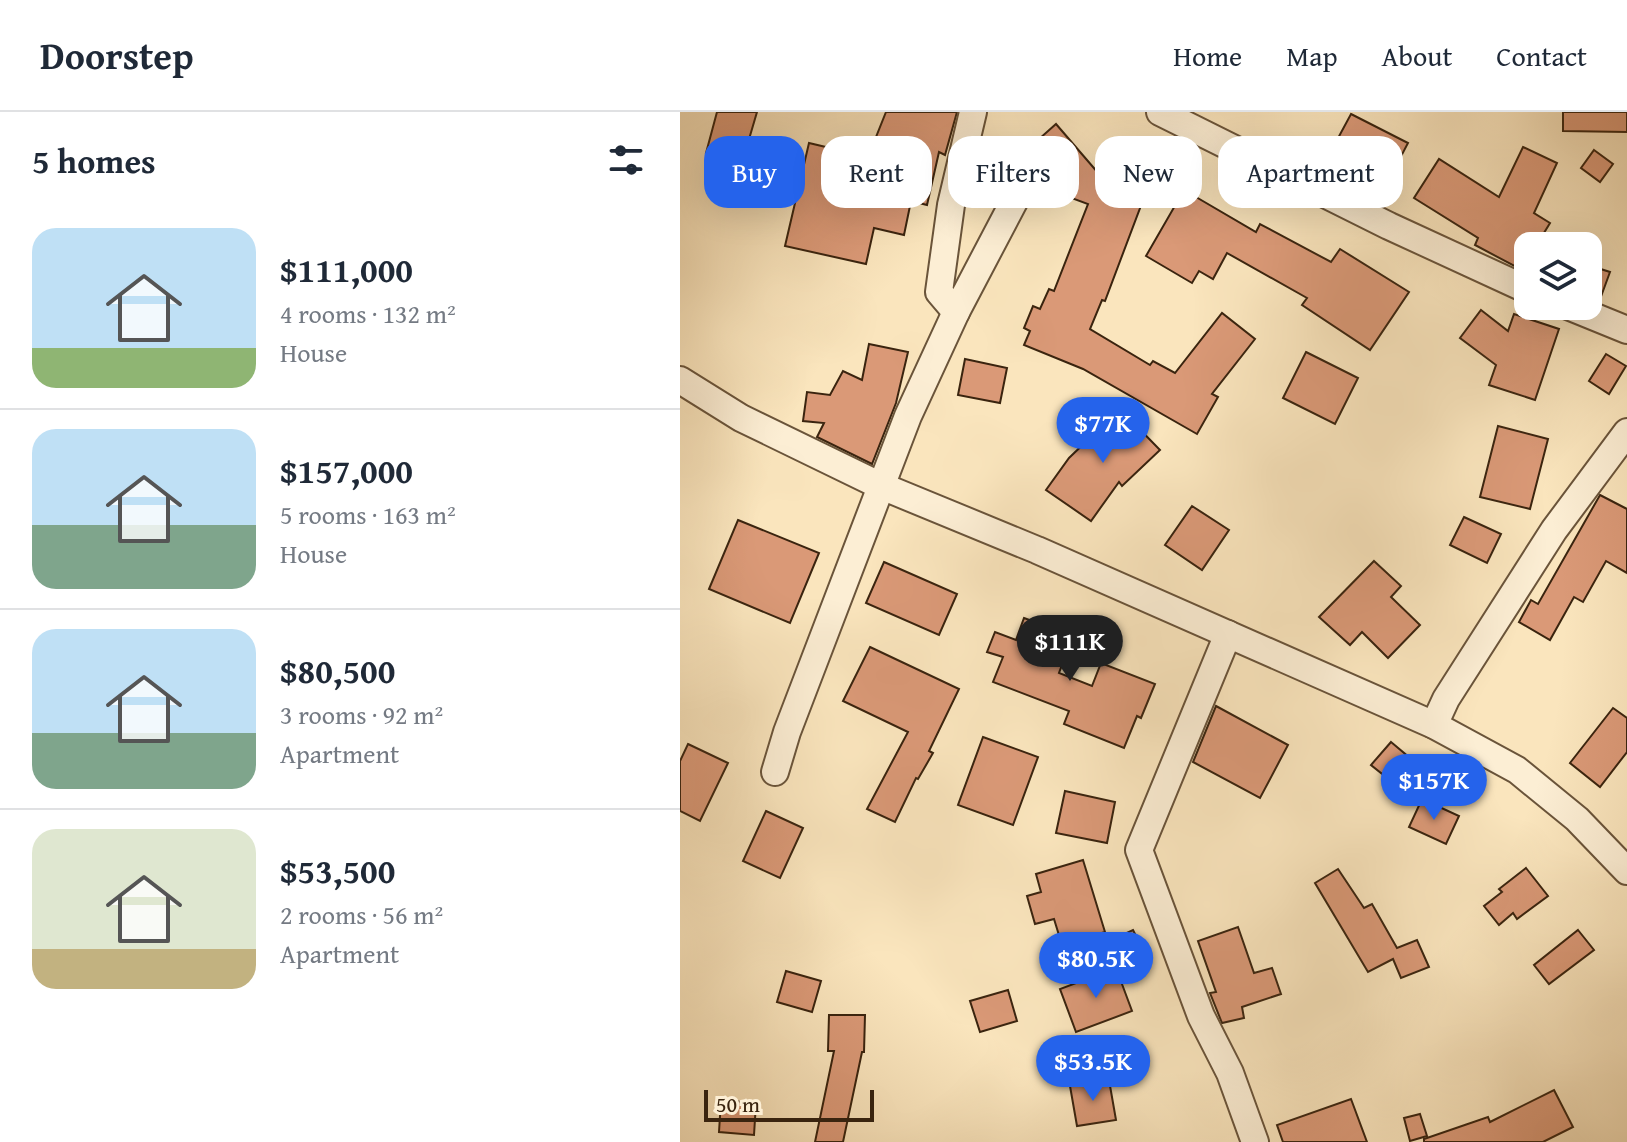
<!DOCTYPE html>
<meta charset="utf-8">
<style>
:root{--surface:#fff;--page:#f6f6f7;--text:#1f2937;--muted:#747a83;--line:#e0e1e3;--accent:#2563eb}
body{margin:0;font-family:"Gentium Book Plus",serif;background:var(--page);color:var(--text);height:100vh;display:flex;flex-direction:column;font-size:30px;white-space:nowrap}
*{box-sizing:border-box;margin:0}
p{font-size:26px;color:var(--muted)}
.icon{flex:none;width:44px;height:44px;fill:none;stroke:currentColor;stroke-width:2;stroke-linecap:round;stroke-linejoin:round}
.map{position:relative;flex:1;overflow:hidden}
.sheet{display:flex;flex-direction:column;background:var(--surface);width:680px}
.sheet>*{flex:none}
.guide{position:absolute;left:24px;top:24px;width:760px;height:72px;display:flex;gap:16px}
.fabs{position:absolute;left:834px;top:120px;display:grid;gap:16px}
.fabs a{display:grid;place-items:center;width:88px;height:88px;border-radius:16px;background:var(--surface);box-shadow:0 8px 32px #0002;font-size:40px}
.scale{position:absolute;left:24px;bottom:20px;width:170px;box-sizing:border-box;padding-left:8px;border:4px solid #3a240f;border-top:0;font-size:22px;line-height:28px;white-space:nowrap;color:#3a240f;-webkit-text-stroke:6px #fceed4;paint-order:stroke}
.price{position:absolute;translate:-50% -68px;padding:0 18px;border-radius:28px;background:var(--accent);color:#fff;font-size:26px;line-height:52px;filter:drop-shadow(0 2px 4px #0008)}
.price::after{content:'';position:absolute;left:50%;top:48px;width:24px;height:18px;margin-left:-12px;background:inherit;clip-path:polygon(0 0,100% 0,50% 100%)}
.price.current{background:#222;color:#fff}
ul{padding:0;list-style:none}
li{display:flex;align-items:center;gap:24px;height:200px;padding:0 32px}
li+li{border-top:2px solid var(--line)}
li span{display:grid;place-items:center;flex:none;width:224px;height:160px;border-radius:24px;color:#555}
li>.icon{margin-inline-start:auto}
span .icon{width:96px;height:96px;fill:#fffc;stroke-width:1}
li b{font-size:34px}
h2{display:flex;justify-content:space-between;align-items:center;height:96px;padding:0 32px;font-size:34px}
.tag{padding:0 28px;border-radius:24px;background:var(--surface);box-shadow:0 8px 32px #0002;font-size:28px;line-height:72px}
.tag.current{background:var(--accent);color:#fff}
header{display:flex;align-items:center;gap:48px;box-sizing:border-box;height:112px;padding:0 40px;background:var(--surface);border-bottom:2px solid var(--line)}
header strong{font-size:38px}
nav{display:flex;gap:44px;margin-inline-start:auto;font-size:28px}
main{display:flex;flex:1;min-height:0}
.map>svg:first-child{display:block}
</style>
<header>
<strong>Doorstep</strong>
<nav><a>Home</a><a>Map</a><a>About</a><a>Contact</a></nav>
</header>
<main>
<section class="sheet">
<h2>5 homes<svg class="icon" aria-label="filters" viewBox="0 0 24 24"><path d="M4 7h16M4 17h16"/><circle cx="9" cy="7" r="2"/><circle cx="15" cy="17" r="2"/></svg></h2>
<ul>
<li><span style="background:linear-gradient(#bfe0f5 75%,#8fb573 0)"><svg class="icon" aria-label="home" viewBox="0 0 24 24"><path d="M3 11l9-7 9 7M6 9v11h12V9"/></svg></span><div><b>$111,000</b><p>4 rooms · 132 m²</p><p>House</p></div></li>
<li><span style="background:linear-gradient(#bfe0f5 60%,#7fa58c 0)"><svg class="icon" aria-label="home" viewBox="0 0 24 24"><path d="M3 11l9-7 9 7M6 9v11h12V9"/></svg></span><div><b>$157,000</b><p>5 rooms · 163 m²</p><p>House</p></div></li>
<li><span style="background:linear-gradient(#bfe0f5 65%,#7fa58c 0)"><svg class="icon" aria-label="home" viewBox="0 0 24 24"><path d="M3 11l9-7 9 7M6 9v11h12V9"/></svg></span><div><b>$80,500</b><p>3 rooms · 92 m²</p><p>Apartment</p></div></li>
<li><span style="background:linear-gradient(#dfe7d0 75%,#c2b280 0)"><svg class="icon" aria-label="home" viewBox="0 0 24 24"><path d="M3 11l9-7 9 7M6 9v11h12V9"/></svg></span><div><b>$53,500</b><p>2 rooms · 56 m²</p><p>Apartment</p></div></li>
</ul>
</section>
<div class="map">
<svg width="947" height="1030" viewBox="0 0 947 1030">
<rect width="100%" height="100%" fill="#fae5bd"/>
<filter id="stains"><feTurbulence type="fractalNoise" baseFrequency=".0025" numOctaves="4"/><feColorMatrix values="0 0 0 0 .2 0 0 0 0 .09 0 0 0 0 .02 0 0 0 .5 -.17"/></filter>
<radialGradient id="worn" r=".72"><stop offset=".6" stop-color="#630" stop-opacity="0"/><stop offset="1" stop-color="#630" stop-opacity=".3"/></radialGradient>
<!-- building -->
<g fill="#da9977" stroke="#3a240f" stroke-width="2">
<polygon points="37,0 77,0 62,51 26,41"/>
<polygon points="206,0 277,0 265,43 259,40 247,93 231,89 224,123 194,116 186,152 105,134 129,31 188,45"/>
<polygon points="883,0 947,0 947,20 883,19"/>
<polygon points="671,2 728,31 705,75 666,55 676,37 657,28"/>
<polygon points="376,12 419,62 426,42 474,59 425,189 422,188 410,217 470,253 473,249 495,261 542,201 575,227 532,282 538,285 517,322 403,257 344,233 350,219 344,216 353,194 360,197 369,177 374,179 408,92 386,84 392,67 359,27"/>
<polygon points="484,31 502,40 493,58 475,49"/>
<polygon points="843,35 877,51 854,101 870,111 856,134 848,134 848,148 842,158 795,133 798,126 734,86 759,47 819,85"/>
<polygon points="914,38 933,52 920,70 901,56"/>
<polygon points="504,78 576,120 580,112 651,150 660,137 729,180 690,238 622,193 627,186 547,141 533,167 519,159 512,171 466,144"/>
<polygon points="908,153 930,160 919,190 908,185"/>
<polygon points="801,198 828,219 834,202 879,217 855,288 809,273 816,253 780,226"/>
<polygon points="189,232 228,240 216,291 192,352 137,325 144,311 123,309 127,280 150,283 163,259 182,268"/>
<polygon points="626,240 678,266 655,312 603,286"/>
<polygon points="926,242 946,254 929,282 909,269"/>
<polygon points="285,247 327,256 320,291 278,283"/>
<polygon points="440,297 480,338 442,374 439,370 411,409 366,378 389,346"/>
<polygon points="818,314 868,327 850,397 800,385"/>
<polygon points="920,383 947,397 947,461 926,449 903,490 894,485 870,528 839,510 851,488 858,492"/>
<polygon points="512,394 549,418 522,458 485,433"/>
<polygon points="784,405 821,422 807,451 770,433"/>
<polygon points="58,408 139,441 110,511 29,477"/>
<polygon points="694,449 721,474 711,485 740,513 708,546 682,520 670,533 639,505"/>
<polygon points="204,450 277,482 259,523 186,491"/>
<polygon points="344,506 393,524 379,561 412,574 421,551 475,572 461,606 457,604 444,636 384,612 389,599 313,570 323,545 307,540 315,520 336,528"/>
<polygon points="190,535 279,577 249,639 253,641 238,667 236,666 215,710 187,697 228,620 163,589"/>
<polygon points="536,594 608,633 580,686 513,650"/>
<polygon points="933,596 947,606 947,640 920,675 890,651"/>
<polygon points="303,625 358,645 333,713 278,693"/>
<polygon points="711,630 730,646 711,669 691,653"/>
<polygon points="8,632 48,651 20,709 0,699 0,649"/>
<polygon points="385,679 435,690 427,731 376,721"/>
<polygon points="742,687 779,704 766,732 729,715"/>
<polygon points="86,699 123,716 100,766 63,749"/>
<polygon points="403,748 425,820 382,833 374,807 355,812 347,784 361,780 356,762"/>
<polygon points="846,756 868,784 837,807 833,801 819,813 804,794 822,780 819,777"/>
<polygon points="658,757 684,796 692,792 717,836 737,828 749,855 721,866 713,847 688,860 635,771"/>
<polygon points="558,815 574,861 592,856 601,882 562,895 564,906 542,911 530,881 536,880 518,829"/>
<polygon points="453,818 467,846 441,859 427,830"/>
<polygon points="898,818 914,838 869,872 854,853"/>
<polygon points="436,856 452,899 396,920 380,877"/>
<polygon points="106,859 141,869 132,900 97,890"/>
<polygon points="328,878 337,909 300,920 290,889"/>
<polygon points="149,903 185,903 184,940 182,940 163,1030 135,1030 154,939 148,939"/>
<polygon points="429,968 436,1008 397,1014 390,974"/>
<polygon points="874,978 893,1015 863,1030 744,1030 744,1027 808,1005 810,1010"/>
<polygon points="671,987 687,1030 603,1030 597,1013"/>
<polygon points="41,988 76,991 74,1023 39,1020"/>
<polygon points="740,1002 747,1024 730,1029 724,1006"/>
</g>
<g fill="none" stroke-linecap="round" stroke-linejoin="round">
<defs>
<g id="minor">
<polyline points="480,0 709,114 848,178"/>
<polyline points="888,194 947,218"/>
<polyline points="276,200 259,180 271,93 293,0"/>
<polyline points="0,268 61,306 199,373 357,438 754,613 837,658 897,707 947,759"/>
<polyline points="548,522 459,738 521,904 550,961 575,1030"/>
<polyline points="754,613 766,587 874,418 947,320"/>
<polyline points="95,660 107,620 228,304 276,200 349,61"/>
</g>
</defs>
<!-- minor casing -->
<use href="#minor" stroke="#6a543a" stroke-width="30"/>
<!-- minor -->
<use href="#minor" stroke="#fceed4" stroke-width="26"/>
</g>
<rect width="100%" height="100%" filter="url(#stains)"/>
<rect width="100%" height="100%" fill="url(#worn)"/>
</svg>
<div class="fabs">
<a><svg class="icon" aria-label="layers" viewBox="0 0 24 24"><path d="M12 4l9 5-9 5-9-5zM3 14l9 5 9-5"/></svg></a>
</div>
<div class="scale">50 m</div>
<b class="price" style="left:423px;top:353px">$77K</b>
<b class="price current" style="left:390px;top:571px">$111K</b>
<b class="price" style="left:754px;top:710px">$157K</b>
<b class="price" style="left:416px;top:888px">$80.5K</b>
<b class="price" style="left:413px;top:991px">$53.5K</b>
<div class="guide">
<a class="tag current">Buy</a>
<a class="tag">Rent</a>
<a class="tag">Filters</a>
<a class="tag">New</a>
<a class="tag">Apartment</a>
</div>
</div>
</main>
